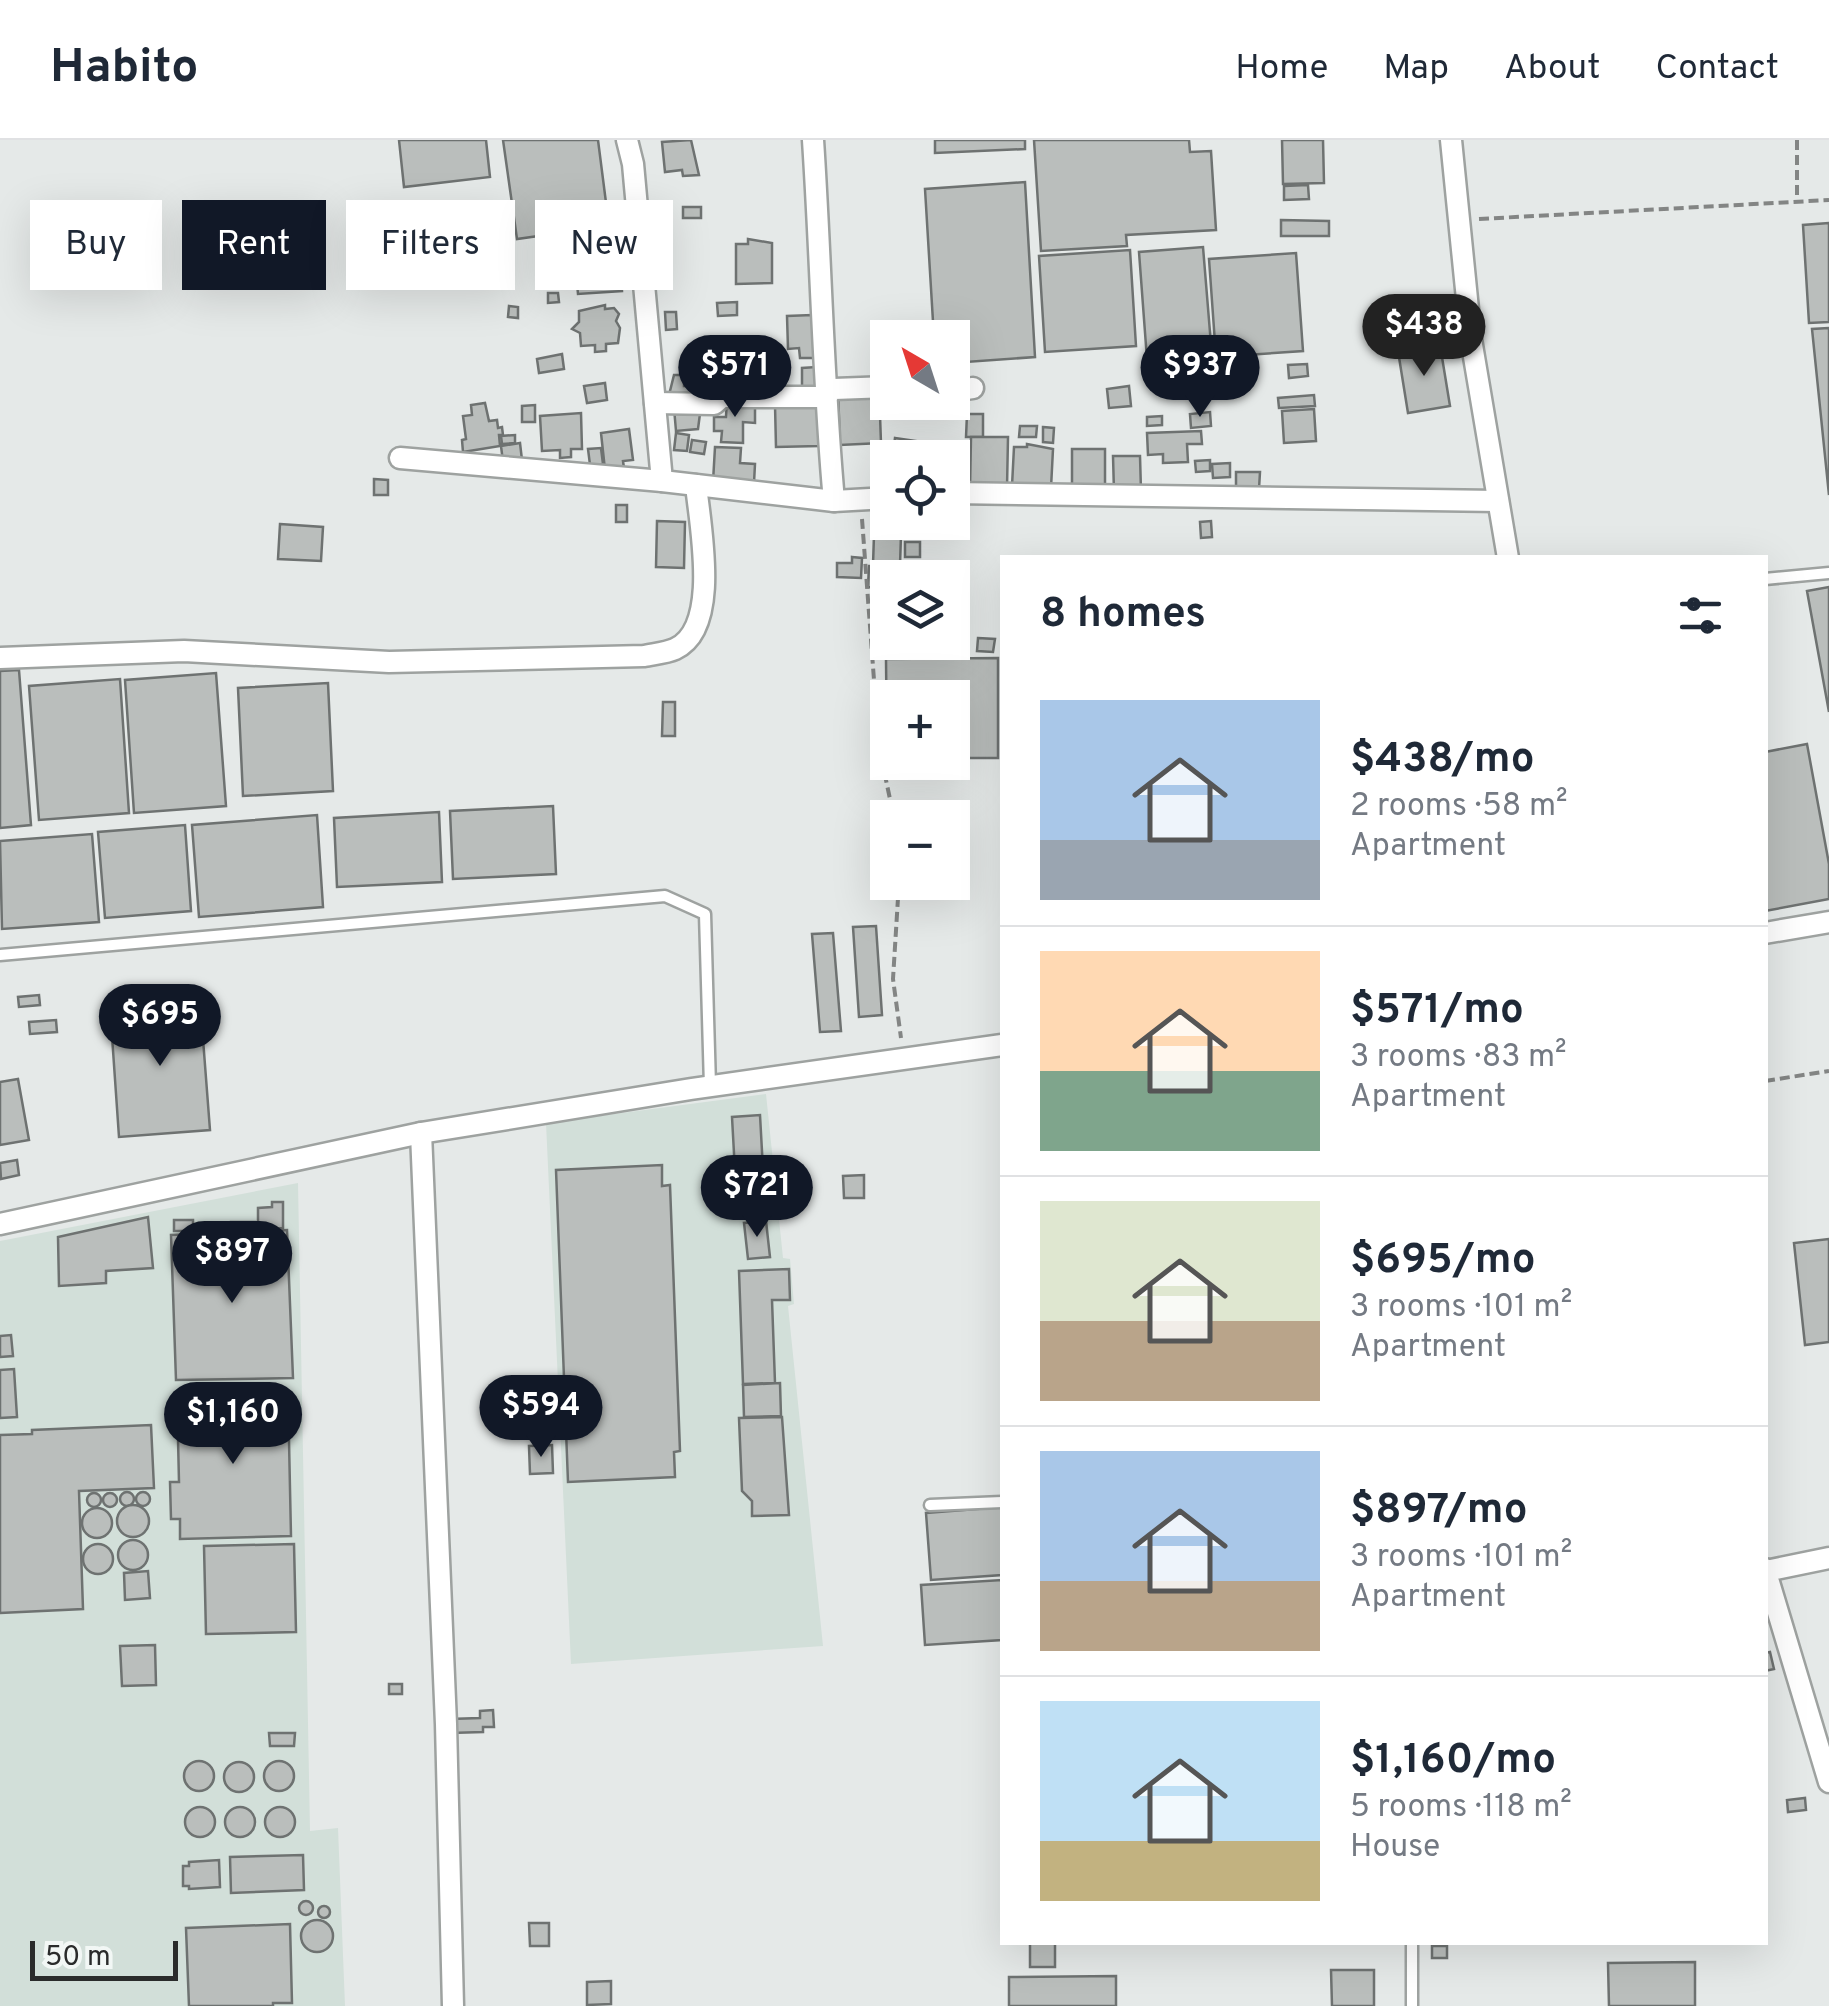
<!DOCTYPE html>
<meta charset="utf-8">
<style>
:root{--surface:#fff;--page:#f2f2f3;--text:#1f2937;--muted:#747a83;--line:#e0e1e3;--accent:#111827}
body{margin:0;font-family:Overpass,sans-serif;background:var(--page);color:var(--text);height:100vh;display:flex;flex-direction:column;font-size:38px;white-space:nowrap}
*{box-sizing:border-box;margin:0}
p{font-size:32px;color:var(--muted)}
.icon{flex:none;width:55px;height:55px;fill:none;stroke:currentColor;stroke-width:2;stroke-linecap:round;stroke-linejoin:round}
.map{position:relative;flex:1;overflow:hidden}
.sheet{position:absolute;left:1000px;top:415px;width:768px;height:1390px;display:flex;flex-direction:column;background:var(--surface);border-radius:0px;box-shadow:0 10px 40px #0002}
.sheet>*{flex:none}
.hud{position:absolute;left:30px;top:60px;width:820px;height:90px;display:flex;gap:20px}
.needle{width:65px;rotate:321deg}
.buttons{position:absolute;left:870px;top:180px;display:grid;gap:20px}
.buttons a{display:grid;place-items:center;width:100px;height:100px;border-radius:0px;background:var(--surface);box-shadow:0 10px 40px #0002;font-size:50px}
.scale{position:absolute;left:30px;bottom:25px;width:148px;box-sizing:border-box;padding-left:10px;border:5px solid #2a2b2b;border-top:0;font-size:28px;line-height:35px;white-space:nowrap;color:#2a2b2b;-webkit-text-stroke:8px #f2f7f5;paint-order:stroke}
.price{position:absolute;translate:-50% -85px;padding:0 22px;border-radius:35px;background:var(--accent);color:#fff;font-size:32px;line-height:65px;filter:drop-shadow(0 2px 5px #0008)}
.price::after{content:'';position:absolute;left:50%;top:60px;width:30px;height:22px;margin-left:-15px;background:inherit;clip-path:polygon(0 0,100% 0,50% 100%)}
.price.active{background:#222;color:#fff}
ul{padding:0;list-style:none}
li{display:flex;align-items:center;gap:30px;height:250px;padding:0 40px}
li+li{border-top:2px solid var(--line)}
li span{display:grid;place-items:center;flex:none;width:280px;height:200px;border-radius:0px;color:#555}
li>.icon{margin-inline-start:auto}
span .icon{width:120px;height:120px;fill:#fffc;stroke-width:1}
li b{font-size:42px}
h2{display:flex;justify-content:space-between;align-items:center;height:120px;padding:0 40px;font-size:42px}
.pill{padding:0 35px;border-radius:0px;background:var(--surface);box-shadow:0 10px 40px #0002;font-size:35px;line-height:90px}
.pill.active{background:var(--accent);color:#fff}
header{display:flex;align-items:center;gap:60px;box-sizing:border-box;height:140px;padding:0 50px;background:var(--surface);border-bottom:2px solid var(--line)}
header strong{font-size:48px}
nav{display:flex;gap:55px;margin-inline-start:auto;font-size:35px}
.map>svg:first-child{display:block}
</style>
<header>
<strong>Habito</strong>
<nav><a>Home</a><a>Map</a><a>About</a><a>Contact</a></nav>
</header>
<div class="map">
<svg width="1829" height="1866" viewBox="0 0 1829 1866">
<rect width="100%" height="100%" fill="#e5e9e8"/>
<!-- built -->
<g fill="#d2dfd9">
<polygon points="766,954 783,1118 790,1119 794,1164 788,1166 823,1506 571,1524 546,983"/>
<polygon points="298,1043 310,1691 338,1688 345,1866 0,1866 0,1101"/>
</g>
<!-- building -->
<g fill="#babebc" stroke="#6e7271" stroke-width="2.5">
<polygon points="399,0 486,0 490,37 404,47"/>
<polygon points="503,0 598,0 609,86 517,99"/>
<polygon points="691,0 699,35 683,36 682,30 665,32 662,2"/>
<polygon points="935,0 1025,0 1025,9 935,13"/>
<polygon points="1034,0 1189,0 1190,12 1211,11 1216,90 1126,95 1127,106 1041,111"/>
<polygon points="1282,0 1323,0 1324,43 1283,44"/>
<polygon points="1025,42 1035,217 952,223 952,198 934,198 925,49"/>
<polygon points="1308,45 1309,59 1284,60 1284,46"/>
<rect x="683" y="67" width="18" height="11"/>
<polygon points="1281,80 1329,81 1329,96 1281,96"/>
<polygon points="1829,83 1829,182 1809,183 1803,85"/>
<polygon points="598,91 609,91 610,100 599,101"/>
<polygon points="748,99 772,103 772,143 736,144 736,104 748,104"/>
<polygon points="1203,107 1214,241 1149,246 1139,112"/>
<polygon points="1130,110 1136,206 1045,212 1039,116"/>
<polygon points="1296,113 1303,211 1216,217 1209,119"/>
<polygon points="589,117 589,120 620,117 622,151 578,154 575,121"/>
<polygon points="548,153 558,153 559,162 548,163"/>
<polygon points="737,162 737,175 718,176 717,163"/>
<polygon points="605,165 605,169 614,168 619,174 616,181 620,188 618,203 606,204 606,211 595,212 595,205 581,206 580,193 572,189 579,182 579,171"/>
<polygon points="509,166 518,167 518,178 508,177"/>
<polygon points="665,172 676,172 677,189 666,190"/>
<polygon points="812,175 814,218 800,218 799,208 788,209 787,176"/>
<polygon points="1829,188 1829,355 1812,189"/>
<polygon points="1440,205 1450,266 1408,273 1398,211"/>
<polygon points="726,210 727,250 712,251 711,236 694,236 693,221 711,220 711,211"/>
<polygon points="562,214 564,229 539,233 537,219"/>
<polygon points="728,219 741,220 741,250 728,250"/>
<polygon points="1307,224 1308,236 1289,238 1288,225"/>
<polygon points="816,227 816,248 802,249 802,228"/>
<polygon points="674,235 684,235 684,246 707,247 707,260 668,259"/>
<polygon points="605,243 607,260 587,263 584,246"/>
<polygon points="1129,246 1131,266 1109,268 1107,249"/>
<polygon points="879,248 881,303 840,305 838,250"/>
<polygon points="1314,255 1315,266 1279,268 1278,258"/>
<polygon points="727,259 755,260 755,283 743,282 743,303 721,302 722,291 714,291 714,277 726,277"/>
<polygon points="485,263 489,281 497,280 498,288 502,287 503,295 499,295 500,306 463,312 462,300 466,299 463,276 472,275 471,265"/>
<polygon points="818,264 819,306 776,307 775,265"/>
<polygon points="535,265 535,282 522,282 522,266"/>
<polygon points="701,266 698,289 676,291 674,268"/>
<polygon points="1314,269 1316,301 1284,303 1282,271"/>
<polygon points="1210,272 1211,286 1191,288 1190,274"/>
<polygon points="581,273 582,309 571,309 571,317 560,318 560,310 542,311 540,276"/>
<polygon points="967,274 983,274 983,297 966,297"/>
<polygon points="1162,276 1162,285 1147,286 1147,277"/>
<polygon points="1020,286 1037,286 1036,297 1019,297"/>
<polygon points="1043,287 1054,288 1053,303 1043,302"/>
<polygon points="629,289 633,320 623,321 624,328 605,330 601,293"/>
<polygon points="1201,291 1202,304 1187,304 1188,322 1163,323 1163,314 1148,315 1147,293"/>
<polygon points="676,293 689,295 687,311 674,310"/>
<polygon points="515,295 515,303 502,304 501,296"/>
<polygon points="971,297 1008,297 1007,348 970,348"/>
<polygon points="895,298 916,301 914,317 893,315"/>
<polygon points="692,300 706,302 704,314 690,312"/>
<polygon points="940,302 967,306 967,344 952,349 952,318 925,318 925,306 940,306"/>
<polygon points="520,303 522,320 503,322 501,306"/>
<polygon points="1027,304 1053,309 1051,348 1012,346 1014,307 1027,307"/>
<polygon points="715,307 741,308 740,323 755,324 754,343 713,342"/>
<polygon points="601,308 603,324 590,325 588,309"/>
<rect x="1072" y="309" width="33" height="42"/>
<polygon points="1113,316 1140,316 1141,351 1114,352"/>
<polygon points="1210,320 1210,331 1196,332 1195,321"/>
<polygon points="1230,323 1230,337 1213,338 1212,324"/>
<polygon points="1236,332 1260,332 1259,349 1236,349"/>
<polygon points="374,339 388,340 388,355 374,355"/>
<rect x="616" y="365" width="11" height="17"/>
<polygon points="657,381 685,382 684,428 656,427"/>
<polygon points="1211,381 1212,397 1201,398 1200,382"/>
<polygon points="280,384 323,387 321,421 278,419"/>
<polygon points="874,395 901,395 900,425 873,425"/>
<rect x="905" y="402" width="15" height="15"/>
<polygon points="852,417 862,418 861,438 837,437 837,423 852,423"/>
<polygon points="869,426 891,427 888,449 868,447"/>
<polygon points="1829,447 1829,572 1807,451"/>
<polygon points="873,451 886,451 884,492 871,492"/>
<polygon points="952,452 959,452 958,474 952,474"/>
<polygon points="978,498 995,499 993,512 977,511"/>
<polygon points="998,518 998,618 952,618 952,558 888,558 887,619 886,519"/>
<polygon points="19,530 31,685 0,688 0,531"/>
<polygon points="216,533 226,666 134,673 125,540"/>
<polygon points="120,539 129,673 39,680 29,546"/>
<polygon points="328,543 333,651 243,656 238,548"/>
<polygon points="663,562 675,562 675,596 662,596"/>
<polygon points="1807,604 1829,724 1829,759 1765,771 1765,612"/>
<polygon points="553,666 556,734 453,739 450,671"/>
<polygon points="439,672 442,742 337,747 334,678"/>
<polygon points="317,675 323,767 199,777 192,685"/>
<polygon points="185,685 191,771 105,778 98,692"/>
<polygon points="92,694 99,782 2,789 0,701"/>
<polygon points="876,786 882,875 859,877 853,787"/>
<polygon points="833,793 841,891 820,892 812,794"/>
<polygon points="39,855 40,865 19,867 18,857"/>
<polygon points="200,860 210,990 119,997 110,867"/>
<polygon points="56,880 57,892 30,894 29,882"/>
<polygon points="18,939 29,1000 0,1005 0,942"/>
<polygon points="760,975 765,1066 737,1068 732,977"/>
<polygon points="17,1020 19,1035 1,1039 0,1023"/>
<polygon points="662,1025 662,1046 670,1045 680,1311 674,1312 675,1337 568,1342 556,1030"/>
<polygon points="864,1035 864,1058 844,1058 843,1036"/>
<polygon points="272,1062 283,1062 283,1088 258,1089 258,1068 272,1067"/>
<polygon points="148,1077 153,1128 106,1131 106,1143 59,1146 58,1097"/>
<rect x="174" y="1080" width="19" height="11"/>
<polygon points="766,1081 770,1117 748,1119 744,1083"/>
<rect x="231" y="1082" width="24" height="8"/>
<polygon points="287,1090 293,1238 176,1240 171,1095"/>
<polygon points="1829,1099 1829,1202 1805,1205 1794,1103"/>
<polygon points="789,1129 790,1160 772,1160 775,1243 743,1244 739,1131"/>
<polygon points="11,1195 13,1216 0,1217 0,1196"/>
<polygon points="14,1229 17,1277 0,1278 0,1230"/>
<polygon points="780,1243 781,1276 744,1277 743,1245"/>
<polygon points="288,1253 291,1396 180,1399 180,1379 171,1379 170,1342 179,1342 177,1256"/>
<polygon points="782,1277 789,1375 752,1376 752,1361 742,1351 739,1278"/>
<polygon points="151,1285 154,1348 79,1351 83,1469 0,1473 0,1295 32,1294 32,1290"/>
<polygon points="552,1305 553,1333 530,1334 529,1306"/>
<circle cx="143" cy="1359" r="7"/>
<circle cx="127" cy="1359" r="7"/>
<circle cx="110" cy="1360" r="7"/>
<circle cx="94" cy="1360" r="7"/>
<circle cx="133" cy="1381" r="16"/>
<polygon points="1002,1367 1002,1435 931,1440 926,1373"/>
<circle cx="97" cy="1383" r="15"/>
<circle cx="133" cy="1415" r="15"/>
<circle cx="98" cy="1419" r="15"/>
<polygon points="294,1404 296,1492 206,1494 204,1406"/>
<polygon points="148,1431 150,1458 125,1460 124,1433"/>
<polygon points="1002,1440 1002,1500 925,1505 921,1445"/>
<polygon points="155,1505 156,1545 122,1546 120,1506"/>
<polygon points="1770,1512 1774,1529 1765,1531 1765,1513"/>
<rect x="389" y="1544" width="13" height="10"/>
<polygon points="493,1570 494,1587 483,1587 483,1592 450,1593 450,1579 480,1578 480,1571"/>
<polygon points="269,1593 295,1593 294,1606 270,1606"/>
<circle cx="199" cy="1636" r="15"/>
<circle cx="279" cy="1636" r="15"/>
<circle cx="239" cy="1637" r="15"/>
<polygon points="1805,1658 1806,1670 1788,1672 1787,1660"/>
<circle cx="200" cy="1682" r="15"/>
<circle cx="280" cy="1682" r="15"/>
<circle cx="240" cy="1682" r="15"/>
<polygon points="303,1715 304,1750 231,1753 230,1717"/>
<polygon points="219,1720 220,1747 189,1749 189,1746 183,1746 183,1726 189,1726 189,1722"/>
<circle cx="306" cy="1768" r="7"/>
<circle cx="324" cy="1772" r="6"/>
<circle cx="317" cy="1796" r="16"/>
<polygon points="529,1783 549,1783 549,1806 530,1806"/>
<polygon points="290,1784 292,1863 273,1863 273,1866 189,1866 186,1788"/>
<rect x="1030" y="1802" width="25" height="25"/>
<rect x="1432" y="1806" width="15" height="12"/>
<polygon points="1695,1822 1695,1866 1609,1866 1608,1823"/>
<polygon points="1331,1830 1374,1830 1374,1866 1332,1866"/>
<polygon points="1116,1836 1116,1866 1009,1866 1009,1837"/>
<polygon points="611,1841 611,1864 587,1865 587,1842"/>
</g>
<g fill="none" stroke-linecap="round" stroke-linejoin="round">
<defs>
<g id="lane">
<polyline points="1765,439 1829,433"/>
<polyline points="0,815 665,756 705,774 710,946"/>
<polyline points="930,1365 1002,1362"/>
<polyline points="1412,1803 1412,1866"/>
</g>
<g id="street">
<polyline points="627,0 633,24 662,341 834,361 888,358"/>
<path d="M813,0C821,120 823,241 834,361"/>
<polyline points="1451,0 1471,199 1508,418"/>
<polyline points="952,251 973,248"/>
<polyline points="655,263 714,264 722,257 824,257 834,249 888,247"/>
<polyline points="400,318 662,341"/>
<polyline points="952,353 1498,361"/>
<path d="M0,518L184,511L389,522L644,516C653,514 666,513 675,509C721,488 700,386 696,345"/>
<polyline points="1765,793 1829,782"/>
<polyline points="421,993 446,1584 453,1866"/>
<polyline points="0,1084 421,993 691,949 1002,905"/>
<polyline points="1765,1429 1829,1642"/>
<polyline points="1766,1431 1829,1418"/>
</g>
</defs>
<!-- lane casing -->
<use href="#lane" stroke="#9ea2a0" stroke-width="15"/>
<!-- street casing -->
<use href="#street" stroke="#9ea2a0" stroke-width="25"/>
<!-- path -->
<g stroke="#838584" stroke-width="4" stroke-dasharray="10 5" stroke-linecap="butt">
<polyline points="1797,0 1797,60"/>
<polyline points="1479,79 1829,60"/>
<polyline points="862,379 879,607 894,678"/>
<polyline points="899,742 893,839 901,898"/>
<polyline points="1765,941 1829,931"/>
</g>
<!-- lane -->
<use href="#lane" stroke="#fff" stroke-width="10"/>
<!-- street -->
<use href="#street" stroke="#fff" stroke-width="20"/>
</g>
</svg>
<div class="buttons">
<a><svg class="needle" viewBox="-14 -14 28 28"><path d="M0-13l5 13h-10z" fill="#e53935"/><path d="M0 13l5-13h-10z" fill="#747a83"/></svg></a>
<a><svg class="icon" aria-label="locate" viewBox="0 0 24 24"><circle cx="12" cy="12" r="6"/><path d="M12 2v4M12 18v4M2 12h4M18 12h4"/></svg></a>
<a><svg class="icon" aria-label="layers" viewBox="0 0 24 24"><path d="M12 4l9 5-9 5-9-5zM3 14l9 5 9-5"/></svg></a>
<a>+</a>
<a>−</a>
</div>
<div class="scale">50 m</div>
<b class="price active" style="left:1424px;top:239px">$438</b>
<b class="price" style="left:735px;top:280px">$571</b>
<b class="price" style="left:1200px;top:280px">$937</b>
<b class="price" style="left:160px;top:929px">$695</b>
<b class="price" style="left:757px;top:1100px">$721</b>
<b class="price" style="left:232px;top:1166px">$897</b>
<b class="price" style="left:541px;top:1320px">$594</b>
<b class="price" style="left:233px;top:1327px">$1,160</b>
<div class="hud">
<a class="pill">Buy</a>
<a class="pill active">Rent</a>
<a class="pill">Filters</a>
<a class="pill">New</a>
</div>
<section class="sheet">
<h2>8 homes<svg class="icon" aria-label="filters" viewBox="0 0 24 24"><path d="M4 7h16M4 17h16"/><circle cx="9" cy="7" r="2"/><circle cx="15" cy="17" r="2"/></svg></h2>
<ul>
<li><span style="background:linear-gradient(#a9c7e8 70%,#9aa5b1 0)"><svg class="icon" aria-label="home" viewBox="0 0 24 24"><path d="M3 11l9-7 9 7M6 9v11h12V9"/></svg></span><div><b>$438/mo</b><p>2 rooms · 58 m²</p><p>Apartment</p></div></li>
<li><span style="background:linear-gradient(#ffd9b3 60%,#7fa58c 0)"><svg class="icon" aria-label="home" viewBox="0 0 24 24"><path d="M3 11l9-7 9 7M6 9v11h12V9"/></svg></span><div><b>$571/mo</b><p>3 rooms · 83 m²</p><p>Apartment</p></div></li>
<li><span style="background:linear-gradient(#dfe7d0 60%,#b9a48a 0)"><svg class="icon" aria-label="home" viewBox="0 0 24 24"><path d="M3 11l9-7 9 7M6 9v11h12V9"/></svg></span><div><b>$695/mo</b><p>3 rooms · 101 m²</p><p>Apartment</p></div></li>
<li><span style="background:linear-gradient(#a9c7e8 65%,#b9a48a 0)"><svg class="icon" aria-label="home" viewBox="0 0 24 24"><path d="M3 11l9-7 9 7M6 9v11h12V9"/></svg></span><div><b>$897/mo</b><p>3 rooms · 101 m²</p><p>Apartment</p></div></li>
<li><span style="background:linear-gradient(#bfe0f5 70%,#c2b280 0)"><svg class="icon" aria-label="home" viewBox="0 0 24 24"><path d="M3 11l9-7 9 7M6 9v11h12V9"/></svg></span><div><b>$1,160/mo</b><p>5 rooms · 118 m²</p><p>House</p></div></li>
</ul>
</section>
</div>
